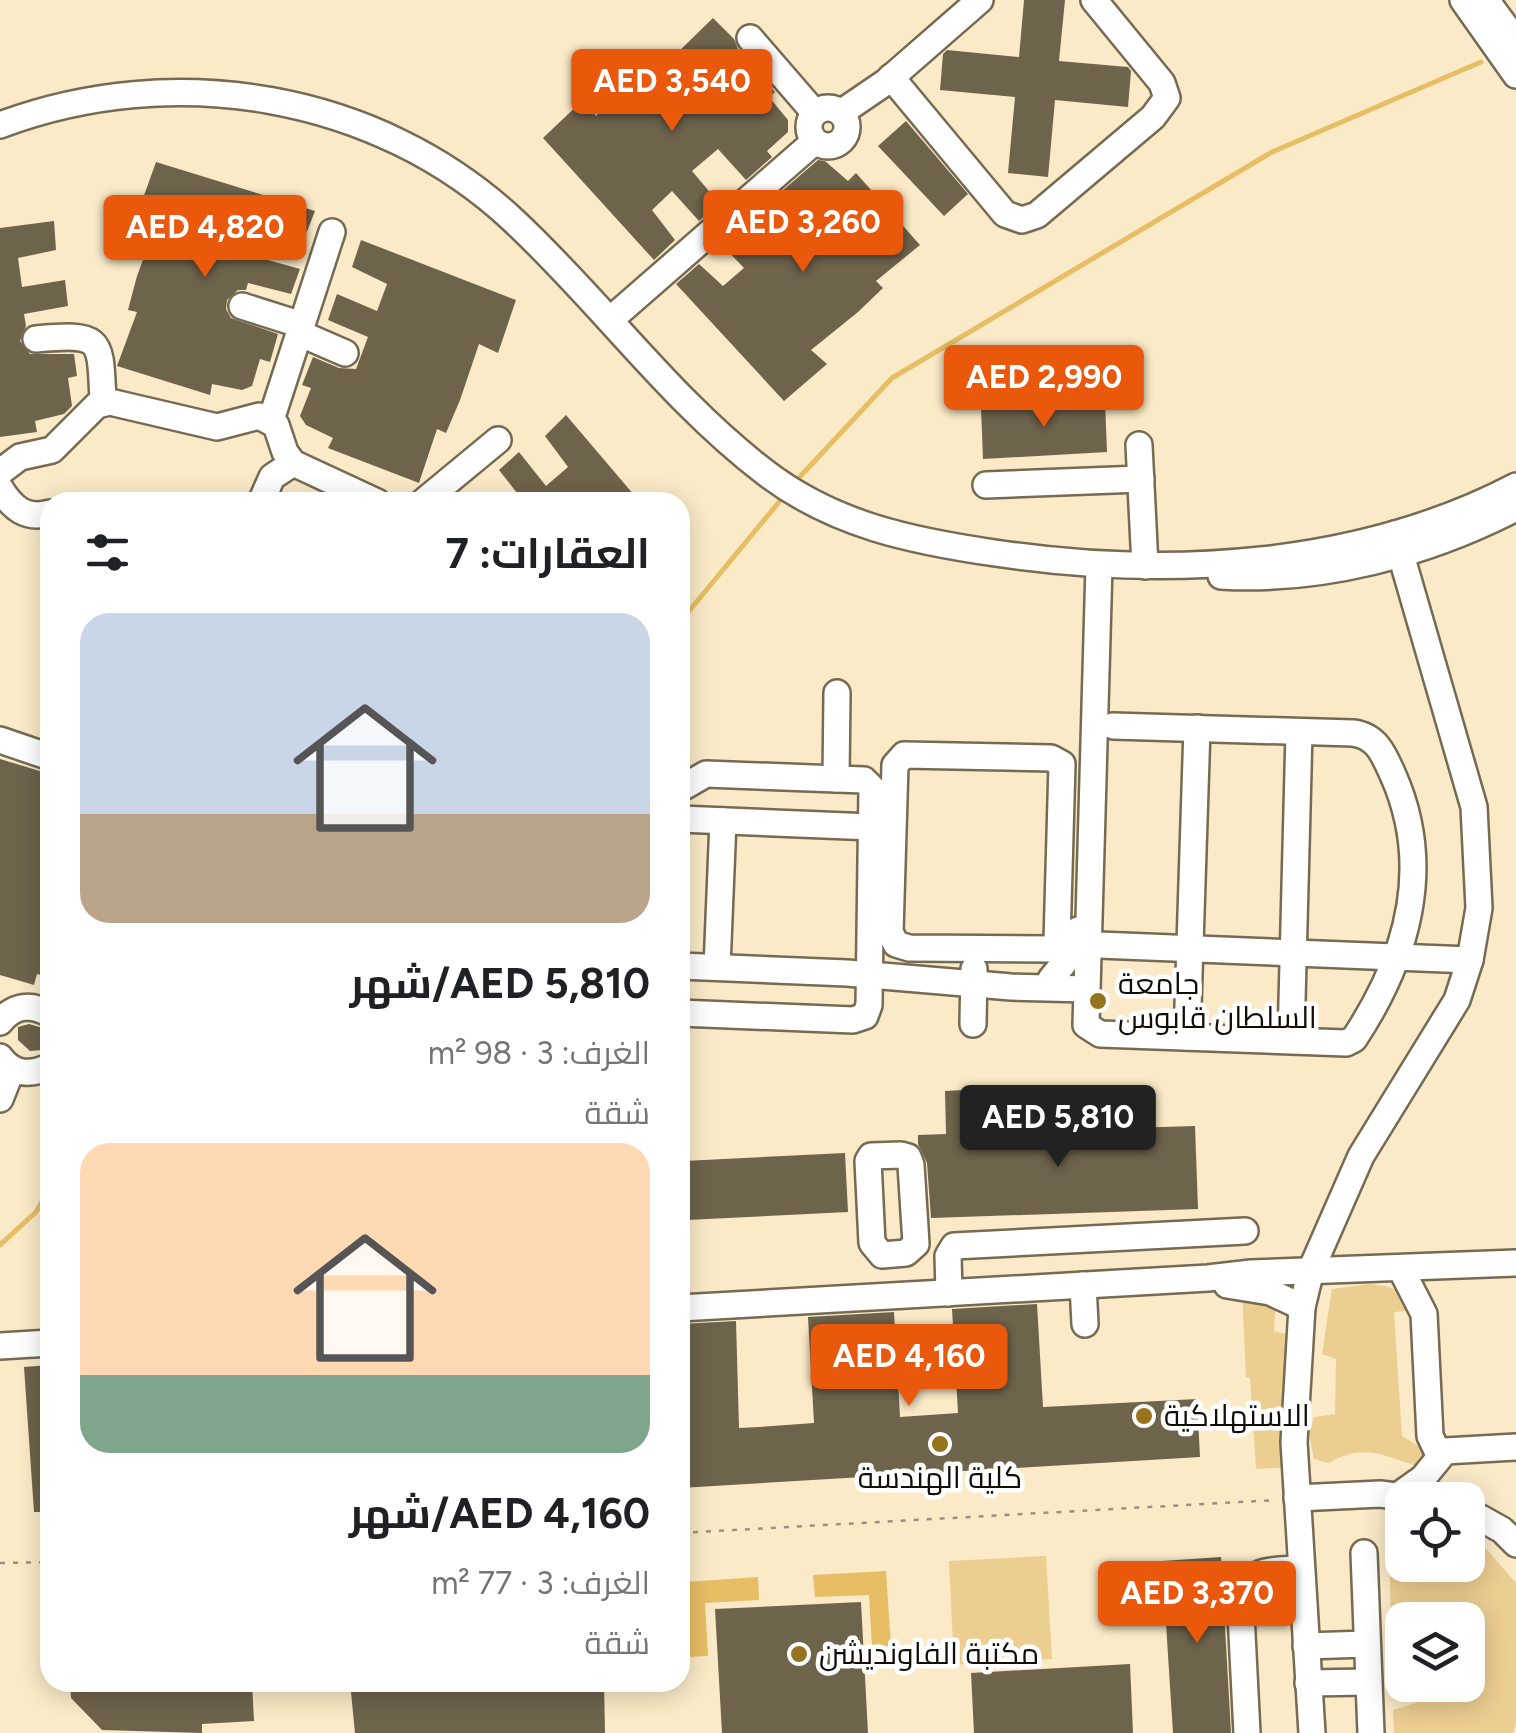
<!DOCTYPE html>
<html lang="ar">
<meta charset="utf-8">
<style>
:root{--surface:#fff;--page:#f6f6f6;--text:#202124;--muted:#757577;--accent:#ea580c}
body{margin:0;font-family:Figtree,Cairo,sans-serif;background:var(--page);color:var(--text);direction:rtl;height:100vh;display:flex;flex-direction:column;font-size:38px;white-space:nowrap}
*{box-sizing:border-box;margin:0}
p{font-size:32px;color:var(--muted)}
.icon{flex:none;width:55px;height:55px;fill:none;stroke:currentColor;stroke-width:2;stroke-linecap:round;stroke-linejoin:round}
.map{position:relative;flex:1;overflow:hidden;direction:ltr}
.drawer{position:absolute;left:40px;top:492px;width:650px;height:1200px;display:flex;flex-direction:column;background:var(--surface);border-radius:30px;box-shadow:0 5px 25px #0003;direction:rtl}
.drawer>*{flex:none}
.buttons{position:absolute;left:1385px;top:1482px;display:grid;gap:20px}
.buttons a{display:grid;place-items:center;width:100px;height:100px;border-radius:20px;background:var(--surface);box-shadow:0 5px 25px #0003;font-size:50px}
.price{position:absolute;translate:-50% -85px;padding:0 22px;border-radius:10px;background:var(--accent);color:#fff;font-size:32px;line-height:65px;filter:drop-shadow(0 2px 5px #0008)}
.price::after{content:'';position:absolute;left:50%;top:60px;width:30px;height:22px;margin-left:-15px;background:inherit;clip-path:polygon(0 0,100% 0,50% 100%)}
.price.current{background:#222;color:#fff}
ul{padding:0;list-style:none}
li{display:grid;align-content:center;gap:20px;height:530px;padding:0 40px}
li span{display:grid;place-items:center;height:310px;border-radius:30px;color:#555}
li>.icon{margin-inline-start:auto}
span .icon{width:180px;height:180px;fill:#fffc;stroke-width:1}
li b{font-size:42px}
h2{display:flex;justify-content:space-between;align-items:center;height:120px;padding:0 40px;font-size:42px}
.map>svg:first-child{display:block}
</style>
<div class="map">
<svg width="1516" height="1733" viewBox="0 0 1516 1733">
<rect width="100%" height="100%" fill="#fef3dd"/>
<!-- built -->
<path fill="#faeac7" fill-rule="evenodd" d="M0,0H1516V1733H0ZM50,502H680V1682H50ZM1402,1500H1468V1565H1402ZM1402,1620H1468V1685H1402Z"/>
<!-- green -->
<g fill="#ecce91">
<path d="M1369,1284C1393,1286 1403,1290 1417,1310L1394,1312L1402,1436L1430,1453L1420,1467C1385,1456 1363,1442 1329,1463L1314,1459L1309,1434L1314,1417L1335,1414L1336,1359L1322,1354L1332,1289Z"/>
<polygon points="1242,1289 1276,1298 1274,1331 1291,1335 1284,1391 1288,1467 1256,1469 1250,1378 1246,1377"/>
<polygon points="1402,1516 1402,1565 1468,1565 1468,1532 1475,1536 1516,1583 1516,1724 1513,1733 1394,1733 1393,1710 1438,1696 1444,1685 1468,1685 1468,1620 1391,1616 1388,1517"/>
<polygon points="1046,1556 1052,1659 954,1665 949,1561"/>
</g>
<!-- water -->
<g fill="#e7be64">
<polygon points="886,1571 891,1646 872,1647 869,1595 815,1597 813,1575"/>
<polygon points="758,1577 759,1600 705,1603 708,1656 689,1657 685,1582"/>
</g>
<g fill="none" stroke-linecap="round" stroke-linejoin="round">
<!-- stream -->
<g stroke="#e7be64" stroke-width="5">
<polyline points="795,482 892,378 1272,152 1481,62"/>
<polyline points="680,622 779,502"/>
<polyline points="0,1245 36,1212 50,1188"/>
</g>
</g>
<!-- building -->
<g fill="#6e634b">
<polygon points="1024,0 1065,0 1059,61 1128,67 1131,71 1128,107 1055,100 1048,177 1008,173 1015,97 940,90 943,54 947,50 1019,57"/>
<polygon points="713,18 734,39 738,49 775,92 769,97 788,120 788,132 767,151 772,157 746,180 718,149 692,171 719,203 699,221 672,191 652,210 675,240 654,260 543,138 584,99 596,116 639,74 666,52 672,58"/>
<polygon points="906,121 968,194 944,216 878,146"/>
<polygon points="818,160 825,161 848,181 856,173 920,245 876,281 883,288 858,312 811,350 827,364 784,401 676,284 699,264 723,286 744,268 721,244 742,226 765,250 791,227 768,203"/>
<polygon points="156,162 315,211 304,239 266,230 257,257 300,269 291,294 248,283 246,290 238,290 227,300 226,309 231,318 278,334 270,362 260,359 252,386 242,390 212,384 210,395 117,366 137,312 128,310 137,276 158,220 137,215"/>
<polygon points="54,221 56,250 18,258 22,287 65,280 68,306 24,314 26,326 20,341 30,354 74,354 77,376 68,378 72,406 64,414 35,421 37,432 0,437 0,228"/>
<polygon points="361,240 516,300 498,353 479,344 460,400 446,433 437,429 419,483 328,448 333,438 306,425 300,416 311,388 302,385 313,357 339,368 356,369 368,337 328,320 337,294 377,311 387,284 352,267"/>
<polygon points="1105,401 1107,452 983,459 981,408"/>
<polygon points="566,415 640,502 524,502 499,470 519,452 546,486 568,467 545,436"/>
<polygon points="0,759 50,774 50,977 37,974 34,985 0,975"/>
<polygon points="29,1024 50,1030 50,1043 42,1050 30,1051 18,1040 18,1027"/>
<polygon points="963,1090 964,1133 1195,1126 1198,1209 931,1218 927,1163 918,1144 918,1135 946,1134 945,1091"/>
<polygon points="845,1153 848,1212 687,1220 684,1161"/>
<polygon points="1037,1304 1043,1407 1197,1399 1200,1457 680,1488 680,1324 736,1321 739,1428 759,1427 814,1423 808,1317 894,1312 900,1417 958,1413 952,1309"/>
<polygon points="50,1365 50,1512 34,1512 24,1367"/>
<polygon points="1221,1557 1231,1733 1173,1733 1162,1561"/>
<polygon points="861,1602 868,1733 722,1733 715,1609"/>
<polygon points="1130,1664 1133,1733 974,1733 971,1673"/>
<polygon points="70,1682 252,1682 254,1721 202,1724 202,1733 102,1730 71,1698"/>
<polygon points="350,1682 604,1682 605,1733 355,1733"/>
</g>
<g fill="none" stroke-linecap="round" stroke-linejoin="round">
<defs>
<g id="minor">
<polyline points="1463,0 1516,75"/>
<polyline points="1486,0 1516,41"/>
<polyline points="750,38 814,112"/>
<polyline points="891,77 1005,214 1022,220 1037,215 1153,117 1167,98 1162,83 1094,0"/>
<circle cx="828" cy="127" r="19"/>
<polyline points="842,112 886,82 980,0"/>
<path d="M0,125C173,60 378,93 514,221C601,302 671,401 766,473C834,525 912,541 995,553C1167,579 1359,568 1516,486"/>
<polyline points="242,306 302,325"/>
<polyline points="610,320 814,142"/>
<polyline points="299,333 345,353"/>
<path d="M36,339C104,333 100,338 103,402"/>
<polyline points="271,420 332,232"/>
<polyline points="1139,445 1145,566"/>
<polyline points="0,472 20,457 52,450 97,405 110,402 217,427 259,416 276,425 285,452 293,463 377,502"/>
<polyline points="986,485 1141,479"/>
<path d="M0,488C12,508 26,520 50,513"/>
<polyline points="261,502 272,477 293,463"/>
<polyline points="423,502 498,440"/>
<path d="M1099,566L1086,1025L1100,1034L1346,1043L1354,1039C1407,959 1434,867 1393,775C1384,755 1377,736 1353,733L1113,726"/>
<path d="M1221,576C1321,582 1427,554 1516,508"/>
<polyline points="0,740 50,757"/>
<polygon points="904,755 1051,758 1062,764 1057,941 1053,949 909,948 896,944 890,932 895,765"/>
<polyline points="836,779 837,693"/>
<polyline points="680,789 706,774 864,780 872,788 869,1005 865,1016 853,1020 680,1013"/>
<polyline points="680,819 872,827"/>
<polyline points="1074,944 1470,960"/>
<polyline points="680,966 847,973 1011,987 1086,989"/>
<polyline points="717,967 723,821"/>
<polyline points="1051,979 1068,958 1078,930"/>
<path d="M0,1022C14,1005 31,1003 50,1014"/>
<polyline points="973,1024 974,969"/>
<polyline points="1187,1037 1197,728"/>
<polyline points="1291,1040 1299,732"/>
<path d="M0,1057C13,1075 31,1076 50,1066"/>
<polyline points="0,1099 12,1069"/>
<polygon points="901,1155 908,1157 911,1165 916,1244 906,1253 882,1255 872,1243 868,1161 871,1156"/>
<polyline points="1401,1269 1424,1314 1430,1436 1439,1455"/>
<polyline points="1083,1285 1085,1324"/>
<polyline points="1227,1285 1270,1292 1302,1307"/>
<polyline points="949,1293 948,1256 954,1246 1245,1231"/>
<polyline points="680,1308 1208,1278 1251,1273 1516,1263"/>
<polyline points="0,1346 50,1343"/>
<polyline points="1399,1495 1423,1478 1445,1451 1516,1447"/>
<polyline points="1297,1498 1380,1494 1428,1500"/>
<polyline points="1468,1511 1502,1530 1516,1544"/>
<polyline points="1364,1553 1371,1733"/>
<polyline points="1306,1646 1367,1644"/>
<polyline points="1308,1683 1367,1682"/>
<path d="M1247,1733L1240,1594C1255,1566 1273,1571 1301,1569"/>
<polyline points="1312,1733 1294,1442 1302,1307 1311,1270 1361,1156 1457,1000 1470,960 1479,908 1474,807 1395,534"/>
</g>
</defs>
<!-- minor casing -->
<use href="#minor" stroke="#756a52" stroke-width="30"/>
<!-- path -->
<g stroke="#999181" stroke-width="2.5" stroke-dasharray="5 8" stroke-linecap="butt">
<polyline points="680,1533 1276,1500"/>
<polyline points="0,1563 50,1562"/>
</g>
<!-- minor -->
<use href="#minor" stroke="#fff" stroke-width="25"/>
</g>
<!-- markers -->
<g fill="#96731c" stroke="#fff" stroke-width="4">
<circle cx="1098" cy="1001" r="10"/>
<circle cx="1144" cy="1416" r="10"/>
<circle cx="940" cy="1444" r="10"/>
<circle cx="799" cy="1654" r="10"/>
</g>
<g text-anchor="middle" stroke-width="9" stroke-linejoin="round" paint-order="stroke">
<!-- poi labels -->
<g font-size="30" fill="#120d05" stroke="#fff" text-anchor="start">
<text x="1118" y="994">جامعة<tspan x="1118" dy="34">السلطان قابوس</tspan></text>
<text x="1164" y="1426">الاستهلاكية</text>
<text x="940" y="1488" text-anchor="middle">كلية الهندسة</text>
<text x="819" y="1664">مكتبة الفاونديشن</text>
</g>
</g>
</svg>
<div class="buttons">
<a><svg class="icon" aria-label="locate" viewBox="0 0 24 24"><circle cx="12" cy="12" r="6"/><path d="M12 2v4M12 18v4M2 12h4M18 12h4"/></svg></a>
<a><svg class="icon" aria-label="layers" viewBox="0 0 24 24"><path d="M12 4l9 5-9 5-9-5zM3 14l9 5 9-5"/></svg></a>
</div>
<b class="price" style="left:672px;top:134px">AED 3,540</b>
<b class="price" style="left:803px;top:275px">AED 3,260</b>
<b class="price" style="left:205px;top:280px">AED 4,820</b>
<b class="price" style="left:1044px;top:430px">AED 2,990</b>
<b class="price current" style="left:1058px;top:1170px">AED 5,810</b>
<b class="price" style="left:909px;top:1409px">AED 4,160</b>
<b class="price" style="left:1197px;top:1646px">AED 3,370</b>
<section class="drawer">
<h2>العقارات: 7<svg class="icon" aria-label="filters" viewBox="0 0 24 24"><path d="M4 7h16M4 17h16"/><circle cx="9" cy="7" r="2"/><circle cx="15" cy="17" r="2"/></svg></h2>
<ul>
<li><span style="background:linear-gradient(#c9d6e8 65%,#b9a48a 0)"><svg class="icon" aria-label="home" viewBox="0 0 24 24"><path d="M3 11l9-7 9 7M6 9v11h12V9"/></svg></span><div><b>AED 5,810/شهر</b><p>الغرف: 3 · 98 m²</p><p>شقة</p></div></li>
<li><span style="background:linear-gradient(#ffd9b3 75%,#7fa58c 0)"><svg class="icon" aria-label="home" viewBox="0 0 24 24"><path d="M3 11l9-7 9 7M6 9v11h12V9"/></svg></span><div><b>AED 4,160/شهر</b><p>الغرف: 3 · 77 m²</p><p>شقة</p></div></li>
</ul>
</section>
</div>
